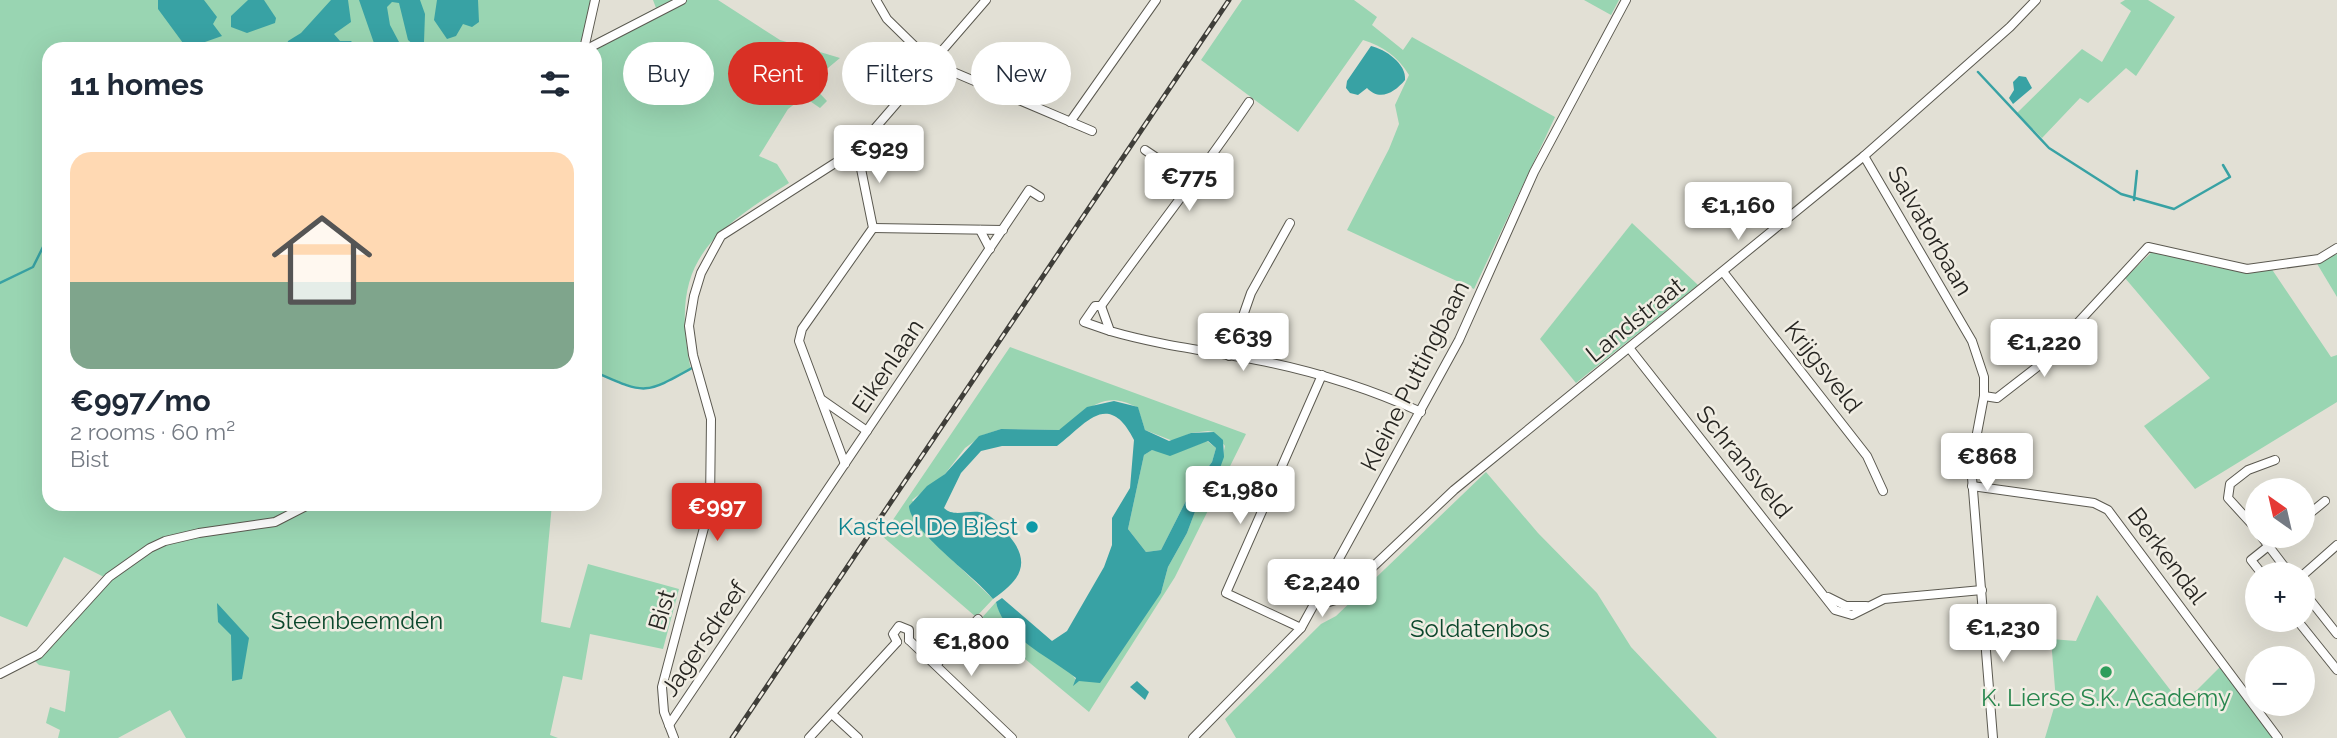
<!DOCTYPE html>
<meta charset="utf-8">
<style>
:root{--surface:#fff;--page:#f6f6f7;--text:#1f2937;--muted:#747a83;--line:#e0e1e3;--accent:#d93025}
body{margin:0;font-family:Raleway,sans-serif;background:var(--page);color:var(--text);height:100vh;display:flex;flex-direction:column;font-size:26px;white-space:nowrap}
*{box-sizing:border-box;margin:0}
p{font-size:23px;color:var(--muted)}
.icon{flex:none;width:38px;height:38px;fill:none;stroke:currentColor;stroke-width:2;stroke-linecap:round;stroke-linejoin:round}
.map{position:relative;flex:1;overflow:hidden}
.panel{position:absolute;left:42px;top:42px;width:560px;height:469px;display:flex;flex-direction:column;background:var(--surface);border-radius:21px;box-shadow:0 7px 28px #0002}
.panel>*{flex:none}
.banner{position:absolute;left:623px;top:42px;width:665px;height:63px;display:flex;gap:14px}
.needle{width:46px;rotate:326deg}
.controls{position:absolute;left:2245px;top:478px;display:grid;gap:14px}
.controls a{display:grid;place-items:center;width:70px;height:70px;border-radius:50%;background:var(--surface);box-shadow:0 7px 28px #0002;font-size:35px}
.price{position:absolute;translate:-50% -60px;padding:0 16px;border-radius:7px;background:#fff;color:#222;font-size:23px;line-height:46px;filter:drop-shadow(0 2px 4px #0008)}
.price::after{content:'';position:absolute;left:50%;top:42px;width:21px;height:16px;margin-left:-10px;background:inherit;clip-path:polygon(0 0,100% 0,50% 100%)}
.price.on{background:var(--accent);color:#fff}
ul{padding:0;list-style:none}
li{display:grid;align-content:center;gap:14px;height:371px;padding:0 28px}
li+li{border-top:2px solid var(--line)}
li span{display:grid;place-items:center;height:217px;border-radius:21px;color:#555}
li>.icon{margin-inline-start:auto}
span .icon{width:126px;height:126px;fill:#fffc;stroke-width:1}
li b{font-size:30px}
h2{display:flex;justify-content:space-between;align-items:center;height:84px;padding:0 28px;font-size:30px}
.chip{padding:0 24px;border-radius:32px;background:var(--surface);box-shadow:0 7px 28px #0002;font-size:24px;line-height:63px}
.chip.on{background:var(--accent);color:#fff}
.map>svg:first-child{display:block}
</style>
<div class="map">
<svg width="2337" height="738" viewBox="0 0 2337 738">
<rect width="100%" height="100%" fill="#e2e0d5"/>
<!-- green -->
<g fill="#99d5b2">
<path d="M0,0H594L581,47L656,8L653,0H718L780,40L840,58L810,83L827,101L820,108L804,97L788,109L759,156L777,164L789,183C706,235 669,265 691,370C642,394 644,393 595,372V49H49V504H552L541,622L570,628L588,564L679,589L663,649L590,634L582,680L563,676L550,735L558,738H186L170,710L118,738H58L60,730L46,723L50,707L65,712L70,671L39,665L35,661L104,577L64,557L27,627L0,616Z"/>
<path d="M1242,0H1354L1377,17L1372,25L1403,50L1412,37L1555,117L1474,289L1347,230L1389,149L1399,124L1395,105L1409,75C1398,57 1383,46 1363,40L1298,132L1201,60Z"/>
<polygon points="1584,0 1619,0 1611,15"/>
<polygon points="2125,0 2148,0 2175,17 2136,76 2126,68 2088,103 2080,98 2042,138 2017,113 2082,49 2102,62 2131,11 2120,3"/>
<polygon points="1632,223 1698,285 1576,383 1540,339"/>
<path d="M2153,251C2193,261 2229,276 2271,268L2331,357L2337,355V402L2195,489L2144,426L2210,378L2125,278Z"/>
<polygon points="2337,254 2337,297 2316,262"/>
<path d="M1010,347L1246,434L1175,577L1089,712L979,621L996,602C1005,641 1059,652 1076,680L1081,681L1161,593L1168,567L1187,533L1202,493L1220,468L1225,446L1214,432L1208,431L1191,433L1173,441L1145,430L1138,408C1100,387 1087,414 1059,430L1001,429L983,435L965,448L945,474L912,500L949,557L993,599L976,617L882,536Z"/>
<polygon points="1207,441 1216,448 1212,462 1192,489 1161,550 1146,552 1128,529 1144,455 1152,450 1173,454"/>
<polygon points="1486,472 1538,533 1597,593 1631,647 1717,738 1236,738 1225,719 1321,624 1336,616"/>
<polygon points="2097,595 2178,700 2197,690 2221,666 2275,738 2045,738 2056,701 2051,639 2076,641"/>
</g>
<!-- water -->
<g fill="#38a2a4" fill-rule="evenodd">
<polygon points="158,0 204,0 217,17 213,24 222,36 205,42 183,43 158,9"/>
<polygon points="248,0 264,0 276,18 275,23 247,33 231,27 231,16"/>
<polygon points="331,0 348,0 351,22 334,34 340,41 351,41 358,49 286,49 288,41 301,33"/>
<polygon points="359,0 420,0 425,14 424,42 414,45 408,40 399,3 392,2 387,7 390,25 399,42 391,49 376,49"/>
<polygon points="437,0 478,0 479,22 472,27 463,24 456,36 447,39 434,20"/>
<path d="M1371,46C1385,49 1407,64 1405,80C1395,92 1380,102 1367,88L1358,95L1350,93L1346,88L1347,81Z"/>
<polygon points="2019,76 2026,77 2032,88 2013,104 2009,98 2014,90 2013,82"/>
<path d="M1114,401L1138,407L1145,430L1169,441L1191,433L1214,432L1223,440L1224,457L1220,468L1202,493L1187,533L1168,567L1161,593L1100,683L1079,681L1073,686L1076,678C1050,657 1003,637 996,602L1002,598L1052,641L1067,631L1104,567L1112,545V518L1130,488L1134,440C1108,388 1084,426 1057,446H1002L981,451L961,473L944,508C955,519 972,507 986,514C996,519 1003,528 1010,537C1032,564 1019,581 993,599C976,577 910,531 909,506L927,486L945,474L979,436L1001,429L1059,430L1087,407ZM1208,441L1216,448L1212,462L1192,489L1161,550L1146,552L1128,529L1144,455L1152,450L1170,456Z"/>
<polygon points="217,603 249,638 242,679 232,681 231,635 218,622"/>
<polygon points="1137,681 1149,692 1145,700 1130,687"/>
</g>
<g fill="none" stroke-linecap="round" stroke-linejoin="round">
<!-- stream -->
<g stroke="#38a2a4" stroke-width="2.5">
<polyline points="1978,72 2049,148 2121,194 2174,209 2230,177 2223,165"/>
<polyline points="2134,200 2137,171"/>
<polyline points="0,283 33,267 49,235"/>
<path d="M595,372C645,394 644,395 692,368"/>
</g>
<defs>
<g id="minor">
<polyline points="876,0 887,19 932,63 1092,131"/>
<polyline points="584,49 595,0"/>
<polyline points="587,49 682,0"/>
<polyline points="1070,122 1156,0"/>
<polyline points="1145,150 1194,183"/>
<polyline points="1864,156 1972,341 1984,377 1984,396 1971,465 1993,738"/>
<polyline points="873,228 1003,230"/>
<polyline points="980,230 990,249"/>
<polyline points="1724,273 1867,456 1883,491"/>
<path d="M1101,306L1110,331C1158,345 1208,351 1257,360C1314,371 1368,388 1421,412"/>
<path d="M1101,306C1150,237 1202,172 1249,102"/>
<polyline points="1101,306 1095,306 1084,322 1110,331"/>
<polyline points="1630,349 1835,610 1852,615 1884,599 1982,590"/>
<polyline points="1229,356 1251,293 1290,223"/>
<polyline points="1984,396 1997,398 2037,367 2148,247 2247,269 2319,259 2337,248"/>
<polyline points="821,399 867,431"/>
<polyline points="845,464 799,341 802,329 873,228 857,149"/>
<polyline points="1972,486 2094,503 2108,510 2278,738"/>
<polyline points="2303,519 2325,501"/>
<polyline points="2258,531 2228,498 2230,484 2248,470 2275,460"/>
<polyline points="2261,536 2290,574"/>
<polyline points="2262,574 2251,560 2281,536"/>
<polyline points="2303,575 2337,545"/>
<polyline points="2303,591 2337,634"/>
<polyline points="1318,597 1329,602 1339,599 1454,490 1864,156 2010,27 2036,0"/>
<polyline points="1828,597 1846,606 1866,606"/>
<polyline points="2297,620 2337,670"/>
<polyline points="1301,628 1226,593 1322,375"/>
<polyline points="909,640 1012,738"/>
<polyline points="897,642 893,634 899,626 909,630 909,640"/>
<polyline points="936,665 978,619"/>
<polyline points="0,674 39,654 109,577 150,548 165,541 199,533 275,522 310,504"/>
<polyline points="832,714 858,738"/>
<polyline points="669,725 1029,190 1040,197"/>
<polyline points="674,738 664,712 662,687 710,505 711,419 693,355 689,326 694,296 701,273 721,236 857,149 986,0"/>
<polyline points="809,738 897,642"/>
<polyline points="1193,738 1301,628 1459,340 1534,172 1626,0"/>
</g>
</defs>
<!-- minor casing -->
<use href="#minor" stroke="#5b5950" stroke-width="10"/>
<!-- minor -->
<use href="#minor" stroke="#fff" stroke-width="8"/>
<defs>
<polyline id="rail" points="732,738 1229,0"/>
</defs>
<!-- rail casing -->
<use href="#rail" stroke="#3f3e39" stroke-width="5"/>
<!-- rail -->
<use href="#rail" stroke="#f0ede3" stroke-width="2.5" stroke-dasharray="8" stroke-linecap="butt"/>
</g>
<!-- markers -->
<circle fill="#0f9aa8" stroke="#f0ede3" stroke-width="2.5" cx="1032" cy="527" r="7"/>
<circle fill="#2e9e5b" stroke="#f0ede3" stroke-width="2.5" cx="2106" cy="672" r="7"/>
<g text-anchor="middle" stroke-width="5" stroke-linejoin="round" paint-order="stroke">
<!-- street labels -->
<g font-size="24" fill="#262521" stroke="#f0ede3">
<text transform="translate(1930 231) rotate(60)" y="8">Salvatorbaan</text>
<text transform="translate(1635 320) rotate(-39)" y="8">Landstraat</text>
<text transform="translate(888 366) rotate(-56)" y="8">Eikenlaan</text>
<text transform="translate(1823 367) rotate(52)" y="8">Krijgsveld</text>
<text transform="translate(1415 376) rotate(-63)" y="8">Kleine Puttingbaan</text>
<text transform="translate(1744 462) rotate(51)" y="8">Schransveld</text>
<text transform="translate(2167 556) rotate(53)" y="8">Berkendal</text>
<text transform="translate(662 610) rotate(-74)" y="8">Bist</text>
<text transform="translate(704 639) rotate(-56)" y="8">Jagersdreef</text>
</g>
<!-- culture labels -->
<g font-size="24" fill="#0d838f" stroke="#f0ede3" text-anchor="end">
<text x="1018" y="535">Kasteel De Biest</text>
</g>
<!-- park labels -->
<g font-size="24" fill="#0d482d" stroke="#f0ede3">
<text x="357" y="629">Steenbeemden</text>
<text x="1480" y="637">Soldatenbos</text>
</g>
<!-- leisure labels -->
<g font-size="24" fill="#27864d" stroke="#f0ede3">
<text x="2106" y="706">K. Lierse S.K. Academy</text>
</g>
</g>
</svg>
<div class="controls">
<a><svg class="needle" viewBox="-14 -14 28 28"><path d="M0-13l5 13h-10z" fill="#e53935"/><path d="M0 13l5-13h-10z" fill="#747a83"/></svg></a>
<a>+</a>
<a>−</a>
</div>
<b class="price" style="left:879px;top:185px">€929</b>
<b class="price" style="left:1189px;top:213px">€775</b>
<b class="price" style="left:1738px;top:242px">€1,160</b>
<b class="price" style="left:1243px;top:373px">€639</b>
<b class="price" style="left:2044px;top:379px">€1,220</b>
<b class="price" style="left:1987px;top:493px">€868</b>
<b class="price" style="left:1240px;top:526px">€1,980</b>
<b class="price on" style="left:717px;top:543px">€997</b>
<b class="price" style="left:1322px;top:619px">€2,240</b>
<b class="price" style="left:2003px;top:664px">€1,230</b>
<b class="price" style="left:971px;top:678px">€1,800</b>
<div class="banner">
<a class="chip">Buy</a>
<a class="chip on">Rent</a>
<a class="chip">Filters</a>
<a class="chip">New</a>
</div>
<section class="panel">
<h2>11 homes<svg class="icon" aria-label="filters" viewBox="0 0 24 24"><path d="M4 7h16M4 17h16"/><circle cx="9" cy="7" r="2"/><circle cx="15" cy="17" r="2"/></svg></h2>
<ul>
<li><span style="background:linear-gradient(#ffd9b3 60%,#7fa58c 0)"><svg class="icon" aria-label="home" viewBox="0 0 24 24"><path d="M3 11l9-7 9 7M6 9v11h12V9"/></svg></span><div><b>€997/mo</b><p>2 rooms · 60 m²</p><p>Bist</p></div></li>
</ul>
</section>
</div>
